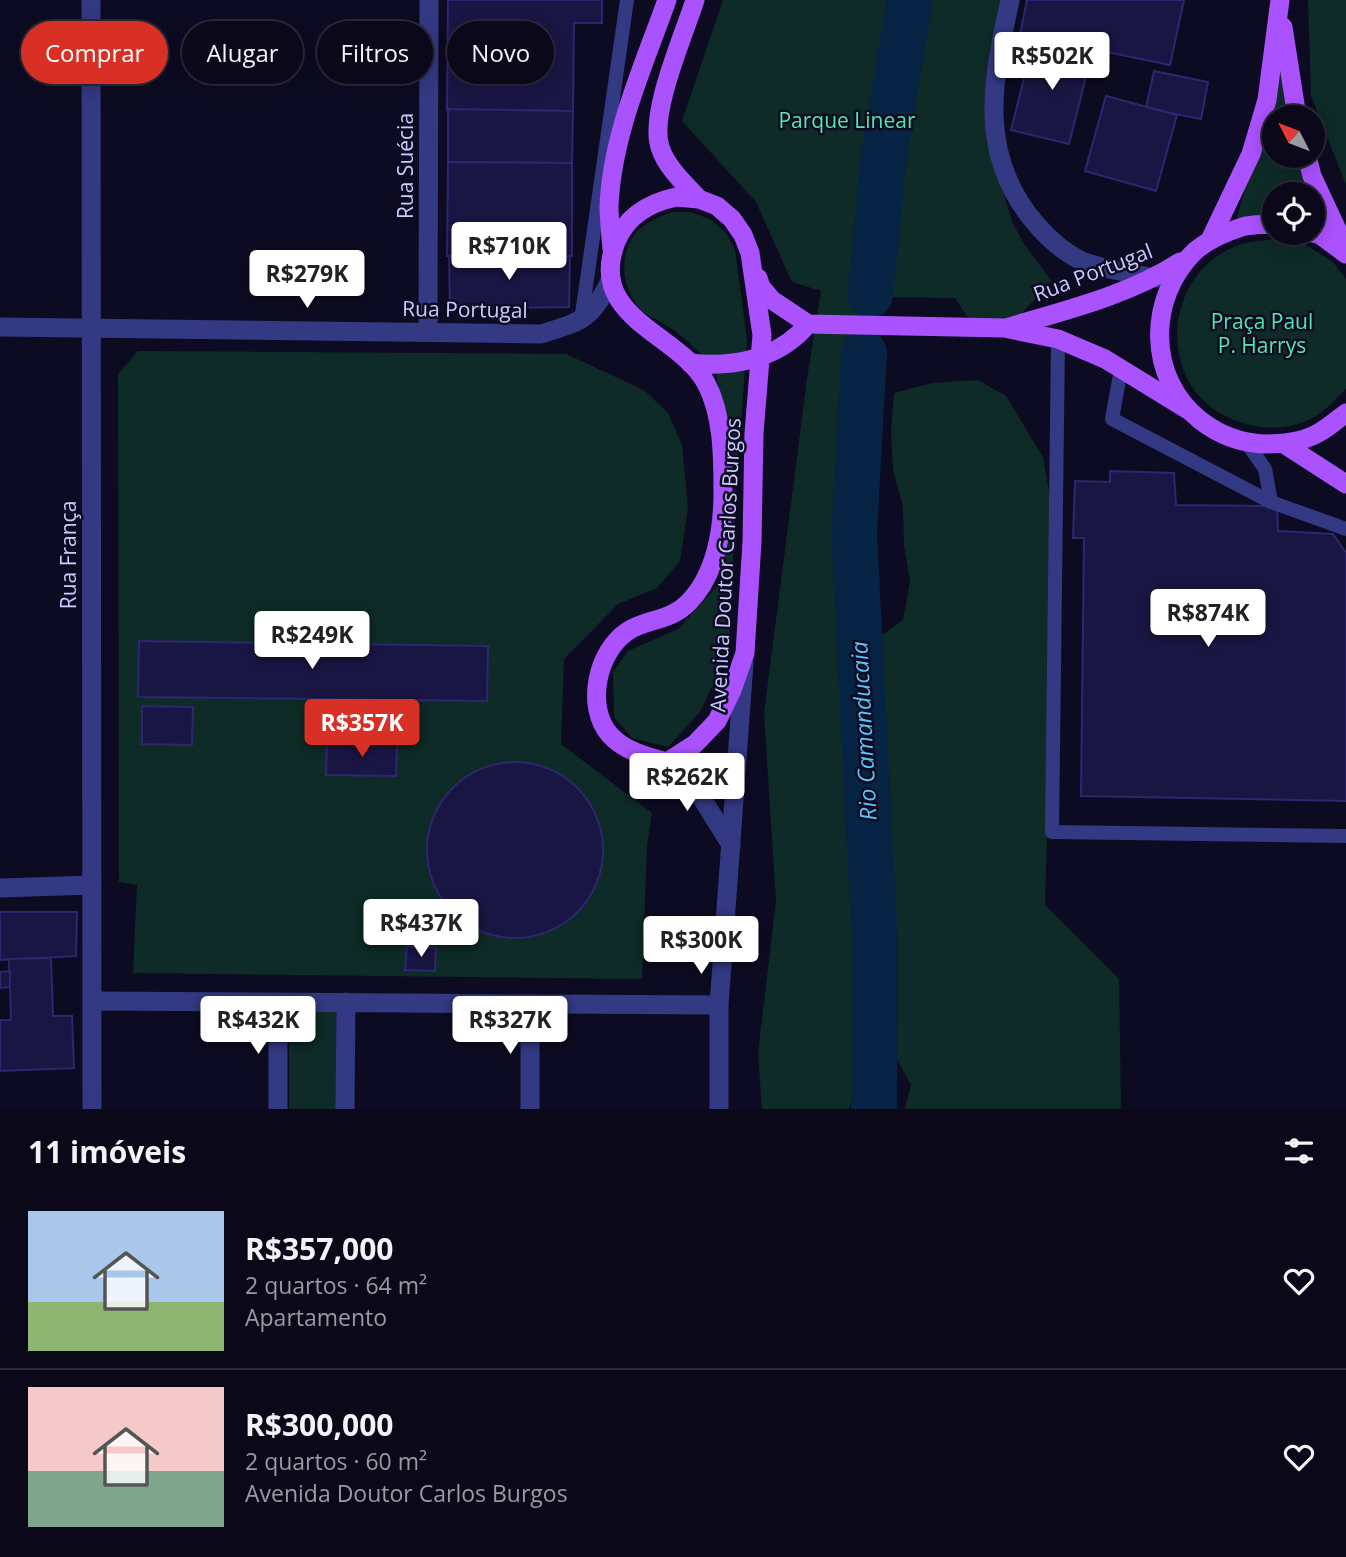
<!DOCTYPE html>
<html lang="pt">
<meta charset="utf-8">
<style>
:root{--surface:#0a0819;--page:#181626;--text:#f1f3f6;--muted:#999aa2;--line:#2a2938;--accent:#d93025}
body{margin:0;font-family:"Open Sans",sans-serif;background:var(--page);color:var(--text);height:100vh;display:flex;flex-direction:column;font-size:26px;white-space:nowrap}
*{box-sizing:border-box;margin:0}
p{font-size:23px;color:var(--muted)}
.icon{flex:none;width:38px;height:38px;fill:none;stroke:currentColor;stroke-width:2;stroke-linecap:round;stroke-linejoin:round}
.map{position:relative;height:1109px;overflow:hidden}
.panel{display:flex;flex-direction:column;background:var(--surface);flex:1}
.panel>*{flex:none}
.guide{position:absolute;left:21px;top:21px;width:700px;height:63px;display:flex;gap:14px}
.needle{width:46px;rotate:312deg}
.buttons{position:absolute;left:1262px;top:105px;display:grid;gap:14px}
.buttons a{display:grid;place-items:center;width:63px;height:63px;border-radius:50%;background:var(--surface);box-shadow:0 4px 18px #0003,0 0 0 2px var(--line);font-size:35px}
.price{position:absolute;translate:-50% -60px;padding:0 16px;border-radius:7px;background:#fff;color:#222;font-size:23px;line-height:46px;filter:drop-shadow(0 2px 4px #0008)}
.price::after{content:'';position:absolute;left:50%;top:42px;width:21px;height:16px;margin-left:-10px;background:inherit;clip-path:polygon(0 0,100% 0,50% 100%)}
.price.current{background:var(--accent);color:#fff}
ul{padding:0;list-style:none}
li{display:flex;align-items:center;gap:21px;height:175px;padding:0 28px}
li+li{border-top:2px solid var(--line)}
li span{display:grid;place-items:center;flex:none;width:196px;height:140px;border-radius:0px;color:#555}
li>.icon{margin-inline-start:auto}
span .icon{width:84px;height:84px;fill:#fffc;stroke-width:1}
li b{font-size:30px}
h2{display:flex;justify-content:space-between;align-items:center;height:84px;padding:0 28px;font-size:30px}
.pill{padding:0 24px;border-radius:32px;background:var(--surface);box-shadow:0 4px 18px #0003,0 0 0 2px var(--line);font-size:24px;line-height:63px}
.pill.current{background:var(--accent);color:#fff}
.map>svg:first-child{display:block}
</style>
<div class="map">
<svg width="1346" height="1109" viewBox="0 0 1346 1109">
<rect width="100%" height="100%" fill="#0d0b21"/>
<!-- green -->
<g fill="#0e2b27">
<polygon points="723,0 1020,0 998,106 1001,184 1012,222 1023,242 1052,282 1035,287 1035,299 1007,329 978,333 955,298 880,297 877,346 842,458 845,534 855,572 852,610 871,643 903,620 910,582 904,545 903,507 893,469 891,431 894,393 932,383 978,380 1006,396 1043,457 1056,532 1045,905 1119,979 1121,1109 905,1109 911,1085 893,1052 860,1071 849,1109 762,1109 758,1053 776,901 764,713 807,379 821,291 792,282 756,202 682,121"/>
<polygon points="1308,0 1346,0 1346,185 1311,96"/>
<polygon points="1280,61 1295,117 1274,117 1274,156 1304,156 1320,219 1313,219 1312,194 1274,194 1274,219 1237,218"/>
<path d="M672,212H690L710,219L726,233L735,249L747,340L736,493L729,651L700,712L668,747L632,738L614,717L613,672L628,651L678,629L718,585L736,493L715,366C698,352 682,334 664,324C657,319 647,316 641,310C622,290 618,256 635,234C645,222 659,217 672,212Z"/>
<path d="M1273,239L1306,245L1333,262L1346,279V389C1333,402 1322,415 1304,422C1264,438 1208,419 1188,380C1163,330 1183,267 1236,246C1247,241 1262,241 1273,239Z"/>
<polygon points="138,351 566,354 644,390 668,413 682,445 688,507 680,561 657,588 618,604 564,659 561,744 652,813 647,845 642,979 133,973 137,885 119,882 118,374"/>
<rect x="289" y="1011" width="47" height="98"/>
</g>
<g fill="none" stroke-linecap="round" stroke-linejoin="round">
<!-- river -->
<g stroke="#082444" stroke-width="46">
<polyline points="870,295 884,155 910,0"/>
<polyline points="864,353 854,534 875,944 874,1109"/>
</g>
</g>
<!-- building -->
<g fill="#1a1643" stroke="#2d2771" stroke-width="2">
<polygon points="448,0 602,0 602,23 574,23 573,111 447,110"/>
<polygon points="1027,0 1184,0 1170,65 1020,34"/>
<polygon points="1034,39 1092,53 1069,144 1011,130"/>
<polygon points="1154,71 1208,82 1201,119 1146,108"/>
<polygon points="1106,96 1177,115 1156,191 1085,171"/>
<polygon points="448,109 573,111 572,163 448,162"/>
<polygon points="448,162 572,163 572,256 447,256"/>
<polygon points="449,256 570,256 569,307 450,309"/>
<polygon points="1110,471 1174,473 1176,505 1277,506 1278,531 1333,534 1346,553 1346,801 1081,796 1084,538 1073,538 1075,481 1110,482"/>
<polygon points="139,641 488,646 487,701 138,697"/>
<polygon points="142,706 193,707 192,745 142,744"/>
<polygon points="327,743 397,743 396,776 326,775"/>
<circle cx="515" cy="850" r="88"/>
<polygon points="0,912 77,912 76,956 0,960"/>
<polygon points="407,946 436,948 435,971 405,970"/>
<polygon points="51,958 53,1016 72,1016 74,1068 0,1071 0,1020 11,1020 9,959"/>
<polygon points="10,971 10,987 0,988 0,972"/>
</g>
<g fill="none" stroke-linecap="round" stroke-linejoin="round">
<!-- service -->
<g stroke="#333983" stroke-width="14">
<polyline points="581,321 627,0"/>
<polyline points="1058,339 1052,832 1346,836"/>
<polyline points="1121,369 1112,419 1271,502 1346,529"/>
<polyline points="1247,443 1265,469 1271,502"/>
</g>
<!-- minor -->
<g stroke="#333983" stroke-width="19">
<polyline points="91,0 92,1109"/>
<polyline points="428,331 429,0"/>
<polyline points="0,888 92,885"/>
<polyline points="92,1001 719,1005"/>
<polyline points="278,1002 278,1109"/>
<polyline points="345,1109 346,1002"/>
<polyline points="530,1109 530,1004"/>
</g>
<!-- tertiary -->
<g stroke="#333983" stroke-width="19">
<path d="M1010,0C992,81 977,156 1036,224C1048,238 1065,253 1082,261C1105,270 1131,273 1155,278"/>
<path d="M0,327L541,334C583,321 591,320 611,279"/>
<polyline points="667,762 698,792 731,845"/>
<polyline points="719,1109 719,1005 744,663"/>
</g>
<!-- primary -->
<g stroke="#ab52ff" stroke-width="19">
<path d="M695,0C684,35 649,113 660,147C666,167 685,184 699,199"/>
<polyline points="1283,27 1297,117"/>
<polyline points="1307,156 1312,176 1346,249"/>
<path d="M676,197L699,199L717,206L732,219L743,235L750,253L762,335L754,433L752,542L745,653L732,690L717,721L695,744L667,762C648,757 624,751 610,735C585,707 597,651 628,631C648,618 670,622 689,602C716,574 723,529 723,492C723,457 723,415 706,383C679,333 586,318 616,242C627,215 649,203 676,197Z"/>
<path d="M1274,224C1264,225 1252,224 1242,227C1226,232 1208,240 1195,251C1147,298 1147,378 1200,420C1219,435 1240,443 1264,444C1282,444 1304,442 1320,432C1329,427 1338,419 1346,413"/>
<polyline points="1312,233 1319,234 1346,254"/>
<polyline points="1210,240 1251,154 1267,100 1280,0"/>
<path d="M612,249C611,235 609,220 609,206C612,135 643,67 667,0"/>
<polyline points="758,278 761,287 772,300 808,324 1004,328 1058,339 1105,359 1188,410"/>
<path d="M1009,327C1067,310 1129,295 1180,262"/>
<path d="M690,363C733,368 779,359 808,324"/>
<polyline points="1284,444 1346,484"/>
</g>
</g>
<g text-anchor="middle" stroke-width="5" stroke-linejoin="round" paint-order="stroke">
<!-- park labels -->
<g font-size="21" fill="#50e7b0" stroke="#0d0b21">
<text x="847" y="128">Parque Linear</text>
<text x="1262" y="329">Praça Paul<tspan x="1262" dy="24">P. Harrys</tspan></text>
</g>
<!-- street labels -->
<g font-size="21" fill="#cbcbff" stroke="#0d0b21">
<text transform="translate(406 166) rotate(-90)" y="7">Rua Suécia</text>
<text transform="translate(1093 273) rotate(-21)" y="7">Rua Portugal</text>
<text transform="translate(465 310) rotate(1)" y="7">Rua Portugal</text>
<text transform="translate(69 555) rotate(-90)" y="7">Rua França</text>
<text transform="translate(726 565) rotate(-87)" y="7">Avenida Doutor Carlos Burgos</text>
</g>
<!-- water labels -->
<g font-size="23" font-style="italic" fill="#59c5ff" stroke="#0d0b21">
<text transform="translate(864 731) rotate(-93)" y="8">Rio Camanducaia</text>
</g>
</g>
</svg>
<div class="buttons">
<a><svg class="needle" viewBox="-14 -14 28 28"><path d="M0-13l5 13h-10z" fill="#e53935"/><path d="M0 13l5-13h-10z" fill="#999aa2"/></svg></a>
<a><svg class="icon" aria-label="locate" viewBox="0 0 24 24"><circle cx="12" cy="12" r="6"/><path d="M12 2v4M12 18v4M2 12h4M18 12h4"/></svg></a>
</div>
<b class="price" style="left:1052px;top:92px">R$502K</b>
<b class="price" style="left:509px;top:282px">R$710K</b>
<b class="price" style="left:307px;top:310px">R$279K</b>
<b class="price" style="left:1208px;top:649px">R$874K</b>
<b class="price" style="left:312px;top:671px">R$249K</b>
<b class="price current" style="left:362px;top:759px">R$357K</b>
<b class="price" style="left:687px;top:813px">R$262K</b>
<b class="price" style="left:421px;top:959px">R$437K</b>
<b class="price" style="left:701px;top:976px">R$300K</b>
<b class="price" style="left:258px;top:1056px">R$432K</b>
<b class="price" style="left:510px;top:1056px">R$327K</b>
<div class="guide">
<a class="pill current">Comprar</a>
<a class="pill">Alugar</a>
<a class="pill">Filtros</a>
<a class="pill">Novo</a>
</div>
</div>
<section class="panel">
<h2>11 imóveis<svg class="icon" aria-label="filters" viewBox="0 0 24 24"><path d="M4 7h16M4 17h16"/><circle cx="9" cy="7" r="2"/><circle cx="15" cy="17" r="2"/></svg></h2>
<ul>
<li><span style="background:linear-gradient(#a9c7e8 65%,#8fb573 0)"><svg class="icon" aria-label="home" viewBox="0 0 24 24"><path d="M3 11l9-7 9 7M6 9v11h12V9"/></svg></span><div><b>R$357,000</b><p>2 quartos · 64 m²</p><p>Apartamento</p></div><svg class="icon" aria-label="heart" viewBox="0 0 24 24"><path d="M12 20l-8-8c-3-5 5-10 8-4 3-6 11-1 8 4z"/></svg></li>
<li><span style="background:linear-gradient(#f6c9c9 60%,#7fa58c 0)"><svg class="icon" aria-label="home" viewBox="0 0 24 24"><path d="M3 11l9-7 9 7M6 9v11h12V9"/></svg></span><div><b>R$300,000</b><p>2 quartos · 60 m²</p><p>Avenida Doutor Carlos Burgos</p></div><svg class="icon" aria-label="heart" viewBox="0 0 24 24"><path d="M12 20l-8-8c-3-5 5-10 8-4 3-6 11-1 8 4z"/></svg></li>
</ul>
</section>
